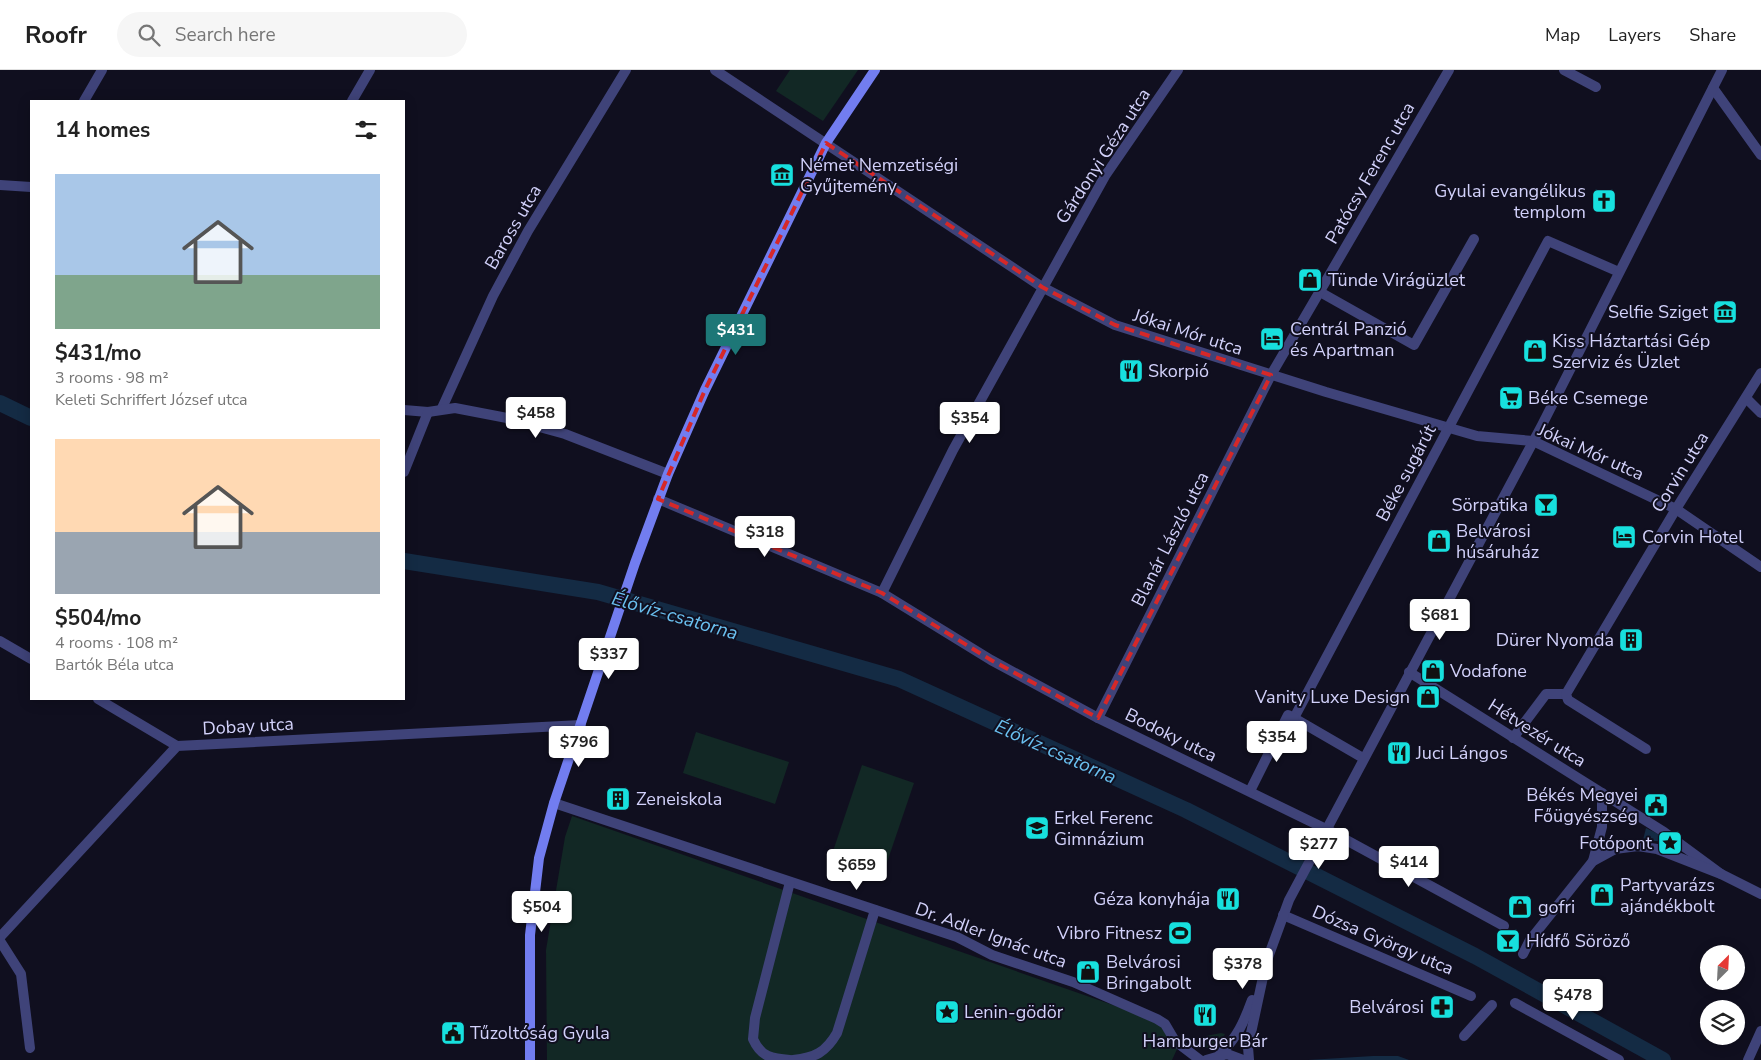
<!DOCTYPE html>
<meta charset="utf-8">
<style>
:root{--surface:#fff;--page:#f6f6f6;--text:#222;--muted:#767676;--line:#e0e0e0;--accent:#1d7777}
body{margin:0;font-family:"Nunito Sans",sans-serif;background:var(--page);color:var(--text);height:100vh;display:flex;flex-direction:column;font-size:19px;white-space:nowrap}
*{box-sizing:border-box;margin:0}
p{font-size:16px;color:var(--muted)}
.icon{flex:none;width:28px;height:28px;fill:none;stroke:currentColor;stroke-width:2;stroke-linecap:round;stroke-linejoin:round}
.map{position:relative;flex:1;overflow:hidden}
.details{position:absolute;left:30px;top:30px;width:375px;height:600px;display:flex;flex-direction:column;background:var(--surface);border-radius:0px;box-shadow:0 2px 12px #0003}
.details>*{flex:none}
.needle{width:32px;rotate:24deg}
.fabs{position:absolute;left:1700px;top:875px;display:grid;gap:10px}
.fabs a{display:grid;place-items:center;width:45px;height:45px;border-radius:50%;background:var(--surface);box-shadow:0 2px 12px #0003;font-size:25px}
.price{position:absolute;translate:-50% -42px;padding:0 11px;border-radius:5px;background:#fff;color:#222;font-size:16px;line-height:32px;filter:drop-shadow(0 1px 2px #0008)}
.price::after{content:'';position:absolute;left:50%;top:30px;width:15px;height:11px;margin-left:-8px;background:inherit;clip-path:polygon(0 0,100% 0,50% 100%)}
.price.selected{background:var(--accent);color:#fff}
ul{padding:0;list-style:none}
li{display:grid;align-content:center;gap:10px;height:265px;padding:0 25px}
li span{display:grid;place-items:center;height:155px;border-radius:0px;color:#555}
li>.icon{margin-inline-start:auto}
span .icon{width:90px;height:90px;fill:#fffc;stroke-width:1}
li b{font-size:21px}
h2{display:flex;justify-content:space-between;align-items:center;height:60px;padding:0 25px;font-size:21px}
header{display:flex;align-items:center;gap:30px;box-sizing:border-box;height:70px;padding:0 25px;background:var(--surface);border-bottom:1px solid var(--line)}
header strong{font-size:24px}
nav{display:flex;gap:28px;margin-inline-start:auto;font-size:18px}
.search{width:350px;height:45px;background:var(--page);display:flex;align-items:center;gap:12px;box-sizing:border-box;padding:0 18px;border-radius:28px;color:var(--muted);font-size:19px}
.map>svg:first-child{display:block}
</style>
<header>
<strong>Roofr</strong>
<div class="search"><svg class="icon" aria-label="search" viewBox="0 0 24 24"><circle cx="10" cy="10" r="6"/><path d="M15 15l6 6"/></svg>Search here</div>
<nav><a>Map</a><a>Layers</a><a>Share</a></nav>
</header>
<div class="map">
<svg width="1761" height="990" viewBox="0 0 1761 990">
<rect width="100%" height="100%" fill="#100f1f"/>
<!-- green -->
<g fill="#122825">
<polygon points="790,0 858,0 823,51 776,21"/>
<polygon points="696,662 789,692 775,734 683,703"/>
<polygon points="862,695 914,713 881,810 829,793"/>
<polygon points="572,746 1153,949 1161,954 1178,977 1172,990 547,990 546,880 565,767"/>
<path d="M1221,963L1225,964C1218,976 1205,983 1192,974L1206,966Z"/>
</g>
<!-- water -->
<g fill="#142b44">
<polygon points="1646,758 1668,769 1667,772 1643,770"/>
<polygon points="1373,986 1398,986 1409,990 1308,990"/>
</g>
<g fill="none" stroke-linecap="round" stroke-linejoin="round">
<!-- canal -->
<g stroke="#142b44" stroke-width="16">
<polyline points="0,333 31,348"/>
<polyline points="404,491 598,522 899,609 1186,740 1475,886 1663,990"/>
</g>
<!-- pedestrian -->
<g stroke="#3f4379" stroke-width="10">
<polyline points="1409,602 1664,762 1721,804"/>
<polyline points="1513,668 1546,624 1566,624"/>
<polyline points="1593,791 1602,757 1602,723"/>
<polyline points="1523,884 1530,870 1593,791 1615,779 1638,776 1657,779 1721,804 1761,824"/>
<polyline points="1464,966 1492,935"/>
<polyline points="1748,990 1761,961"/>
</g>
<!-- minor -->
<g stroke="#3f4379" stroke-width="10">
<polyline points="715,0 1042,217 1115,255 1326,322 1477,366 1533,371 1676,439 1761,497"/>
<polyline points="1564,0 1596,17"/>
<polyline points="1713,18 1761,85"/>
<polyline points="84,31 102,0"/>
<polyline points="352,31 370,0"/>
<polyline points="0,115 31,117"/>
<polyline points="1320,222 1414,275 1474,169"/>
<polyline points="1746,328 1761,343"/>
<polyline points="442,338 493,226 528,161 626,0"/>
<polyline points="404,340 428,342 455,338 507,348 565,364 668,404"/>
<polyline points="404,402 428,342"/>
<polyline points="658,429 882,523 991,590 1098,648 1326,759 1504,856"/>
<polyline points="882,523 953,380 1105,106 1178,0"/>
<polyline points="0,571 31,589"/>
<polyline points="98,629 177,676"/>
<polyline points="1098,648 1271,305 1449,0"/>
<polyline points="1646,679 1568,630 1566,624 1676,439 1761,303"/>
<polyline points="1363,688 1294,648 1548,171 1619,202"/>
<polyline points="1250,721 1288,645 1294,648"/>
<polyline points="554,733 957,867 992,885 1073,912 1157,949 1165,954 1175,971 1200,990"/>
<path d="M790,812L755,948L753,969C761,987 772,989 790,990"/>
<polyline points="1283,845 1471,926"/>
<polyline points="0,867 177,676 581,655"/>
<polyline points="0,871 21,904 30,978"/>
<polyline points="1515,933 1619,990"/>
<path d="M793,990C815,988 826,982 837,963L875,840"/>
</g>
<!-- tertiary -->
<g stroke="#3f4379" stroke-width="10">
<path d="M1220,984C1237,968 1244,952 1252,930"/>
<polyline points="1206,990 1227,984 1243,990"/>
<polyline points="1249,990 1248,977 1266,893 1289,830 1542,355 1722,0"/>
</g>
<!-- secondary -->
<polyline stroke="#727df0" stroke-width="10" points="530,990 530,865 539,788 554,733 635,493 668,404 705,320 826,73 875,0"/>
</g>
<!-- marked area -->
<path fill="none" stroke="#d62828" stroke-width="4" stroke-dasharray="10 6" stroke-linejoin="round" d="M826,73L1042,217L1115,255L1271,305L1098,648L991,590L882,523L658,429L705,320Z"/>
<!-- icons -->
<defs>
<symbol id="museum-square" viewBox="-11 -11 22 22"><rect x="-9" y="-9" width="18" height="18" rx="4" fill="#17e0de" stroke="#100f1f"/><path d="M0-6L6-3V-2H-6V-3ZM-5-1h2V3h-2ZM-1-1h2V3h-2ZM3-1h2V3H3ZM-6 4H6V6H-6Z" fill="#111"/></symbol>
<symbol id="church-square" viewBox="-11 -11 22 22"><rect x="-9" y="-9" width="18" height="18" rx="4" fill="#17e0de" stroke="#100f1f"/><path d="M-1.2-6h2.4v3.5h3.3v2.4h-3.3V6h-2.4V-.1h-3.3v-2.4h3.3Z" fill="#111"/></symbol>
<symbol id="shop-square" viewBox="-11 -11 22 22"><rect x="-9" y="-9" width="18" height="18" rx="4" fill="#17e0de" stroke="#100f1f"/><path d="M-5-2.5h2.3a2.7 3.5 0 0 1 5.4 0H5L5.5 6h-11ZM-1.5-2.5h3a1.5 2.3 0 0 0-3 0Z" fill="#111"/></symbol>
<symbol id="hotel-square" viewBox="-11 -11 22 22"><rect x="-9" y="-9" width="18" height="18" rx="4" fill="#17e0de" stroke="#100f1f"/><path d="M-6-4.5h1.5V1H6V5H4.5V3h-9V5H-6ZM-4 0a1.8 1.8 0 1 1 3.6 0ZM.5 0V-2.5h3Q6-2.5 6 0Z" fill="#111"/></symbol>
<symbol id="restaurant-square" viewBox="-11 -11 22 22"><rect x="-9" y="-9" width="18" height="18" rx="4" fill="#17e0de" stroke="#100f1f"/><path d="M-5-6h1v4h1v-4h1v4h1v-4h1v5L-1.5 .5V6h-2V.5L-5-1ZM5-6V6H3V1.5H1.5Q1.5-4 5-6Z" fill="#111"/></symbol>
<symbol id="supermarket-square" viewBox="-11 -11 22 22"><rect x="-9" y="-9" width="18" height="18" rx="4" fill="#17e0de" stroke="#100f1f"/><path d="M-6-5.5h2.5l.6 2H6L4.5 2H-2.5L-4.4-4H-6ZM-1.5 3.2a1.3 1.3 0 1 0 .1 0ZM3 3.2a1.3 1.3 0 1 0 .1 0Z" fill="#111"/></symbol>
<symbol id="bar-square" viewBox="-11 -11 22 22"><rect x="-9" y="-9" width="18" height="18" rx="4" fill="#17e0de" stroke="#100f1f"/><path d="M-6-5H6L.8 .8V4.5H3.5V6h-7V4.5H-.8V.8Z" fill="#111"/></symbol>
<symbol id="building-square" viewBox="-11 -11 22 22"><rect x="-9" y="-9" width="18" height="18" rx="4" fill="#17e0de" stroke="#100f1f"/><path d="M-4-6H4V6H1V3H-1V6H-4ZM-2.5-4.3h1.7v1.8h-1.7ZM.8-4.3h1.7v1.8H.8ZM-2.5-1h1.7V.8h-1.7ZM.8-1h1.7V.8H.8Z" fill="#111"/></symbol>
<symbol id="civic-square" viewBox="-11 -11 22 22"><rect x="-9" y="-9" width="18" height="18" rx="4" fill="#17e0de" stroke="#100f1f"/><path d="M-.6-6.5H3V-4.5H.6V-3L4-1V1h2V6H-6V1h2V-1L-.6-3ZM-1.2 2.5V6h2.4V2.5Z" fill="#111"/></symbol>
<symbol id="school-square" viewBox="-11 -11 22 22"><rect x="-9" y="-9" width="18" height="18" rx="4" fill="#17e0de" stroke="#100f1f"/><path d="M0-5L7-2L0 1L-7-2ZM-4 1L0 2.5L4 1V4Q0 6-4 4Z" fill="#111"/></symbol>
<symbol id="sight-square" viewBox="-11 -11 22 22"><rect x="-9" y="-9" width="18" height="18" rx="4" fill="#17e0de" stroke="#100f1f"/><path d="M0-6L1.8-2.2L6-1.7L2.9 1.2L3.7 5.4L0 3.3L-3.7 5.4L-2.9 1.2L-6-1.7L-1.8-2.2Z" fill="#111"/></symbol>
<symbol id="stadium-square" viewBox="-11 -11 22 22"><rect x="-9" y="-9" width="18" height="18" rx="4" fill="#17e0de" stroke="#100f1f"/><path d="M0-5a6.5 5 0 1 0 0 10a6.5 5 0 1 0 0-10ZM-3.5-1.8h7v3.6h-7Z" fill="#111"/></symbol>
<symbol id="pharmacy-square" viewBox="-11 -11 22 22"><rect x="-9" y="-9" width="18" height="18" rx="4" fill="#17e0de" stroke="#100f1f"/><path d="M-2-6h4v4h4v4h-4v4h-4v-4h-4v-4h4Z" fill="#111"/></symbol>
</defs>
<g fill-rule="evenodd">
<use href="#museum-square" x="768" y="91" width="28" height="28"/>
<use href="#church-square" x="1590" y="117" width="28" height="28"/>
<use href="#shop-square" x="1296" y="196" width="28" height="28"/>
<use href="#museum-square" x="1711" y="228" width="28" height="28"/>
<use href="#hotel-square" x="1258" y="255" width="28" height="28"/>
<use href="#shop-square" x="1521" y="267" width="28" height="28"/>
<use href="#restaurant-square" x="1117" y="287" width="28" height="28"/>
<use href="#supermarket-square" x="1497" y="314" width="28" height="28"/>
<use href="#bar-square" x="1532" y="421" width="28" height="28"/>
<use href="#hotel-square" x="1610" y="453" width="28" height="28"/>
<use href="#shop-square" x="1425" y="457" width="28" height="28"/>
<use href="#building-square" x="1617" y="556" width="28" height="28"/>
<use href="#shop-square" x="1419" y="587" width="28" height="28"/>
<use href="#shop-square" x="1414" y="613" width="28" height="28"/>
<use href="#restaurant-square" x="1385" y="669" width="28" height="28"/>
<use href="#building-square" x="604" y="715" width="28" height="28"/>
<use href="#civic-square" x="1642" y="721" width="28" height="28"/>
<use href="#school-square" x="1023" y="744" width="28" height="28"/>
<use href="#sight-square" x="1656" y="759" width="28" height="28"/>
<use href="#shop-square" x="1588" y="811" width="28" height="28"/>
<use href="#restaurant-square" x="1214" y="815" width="28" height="28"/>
<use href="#shop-square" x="1506" y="823" width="28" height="28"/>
<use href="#stadium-square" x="1166" y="849" width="28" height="28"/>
<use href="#bar-square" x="1494" y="857" width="28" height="28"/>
<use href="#shop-square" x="1074" y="888" width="28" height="28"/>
<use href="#pharmacy-square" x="1428" y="923" width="28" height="28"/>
<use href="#sight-square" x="933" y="928" width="28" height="28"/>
<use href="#restaurant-square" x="1191" y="931" width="28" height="28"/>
<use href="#civic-square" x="439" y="949" width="28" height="28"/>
</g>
<g text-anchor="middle" stroke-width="4" stroke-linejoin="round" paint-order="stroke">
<!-- street labels -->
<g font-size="18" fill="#d2d1fa" stroke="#100f1f">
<text transform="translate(1103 86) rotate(-57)" y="6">Gárdonyi Géza utca</text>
<text transform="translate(1370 103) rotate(-60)" y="6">Patócsy Ferenc utca</text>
<text transform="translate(513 157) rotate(-60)" y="6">Baross utca</text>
<text transform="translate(1188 262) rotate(18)" y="6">Jókai Mór utca</text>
<text transform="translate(1591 382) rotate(24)" y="6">Jókai Mór utca</text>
<text transform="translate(1680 402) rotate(-58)" y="6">Corvin utca</text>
<text transform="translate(1406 403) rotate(-62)" y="6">Béke sugárút</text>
<text transform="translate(1170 469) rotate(-63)" y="6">Blanár László utca</text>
<text transform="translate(248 656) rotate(-3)" y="6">Dobay utca</text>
<text transform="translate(1537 663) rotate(32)" y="6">Hétvezér utca</text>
<text transform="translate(1171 665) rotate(26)" y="6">Bodoky utca</text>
<text transform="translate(991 865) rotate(20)" y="6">Dr. Adler Ignác utca</text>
<text transform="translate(1383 870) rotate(23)" y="6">Dózsa György utca</text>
</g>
<!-- poi labels -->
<g font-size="18" fill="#d2d1fa" stroke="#100f1f" text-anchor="start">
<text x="800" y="101">Német Nemzetiségi<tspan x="800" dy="21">Gyűjtemény</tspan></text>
<text x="1586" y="127" text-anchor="end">Gyulai evangélikus<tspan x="1586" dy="21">templom</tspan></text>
<text x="1328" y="216">Tünde Virágüzlet</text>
<text x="1708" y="248" text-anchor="end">Selfie Sziget</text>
<text x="1290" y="265">Centrál Panzió<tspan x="1290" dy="21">és Apartman</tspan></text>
<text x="1552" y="277">Kiss Háztartási Gép<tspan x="1552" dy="21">Szerviz és Üzlet</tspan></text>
<text x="1148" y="307">Skorpió</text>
<text x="1528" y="334">Béke Csemege</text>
<text x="1528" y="441" text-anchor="end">Sörpatika</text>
<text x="1456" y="467">Belvárosi<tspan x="1456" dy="21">húsáruház</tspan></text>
<text x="1642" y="473">Corvin Hotel</text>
<text x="1614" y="576" text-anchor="end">Dürer Nyomda</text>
<text x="1450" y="607">Vodafone</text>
<text x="1410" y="633" text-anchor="end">Vanity Luxe Design</text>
<text x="1416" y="689">Juci Lángos</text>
<text x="1638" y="731" text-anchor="end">Békés Megyei<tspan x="1638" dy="21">Főügyészség</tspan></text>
<text x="636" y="735">Zeneiskola</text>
<text x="1054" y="754">Erkel Ferenc<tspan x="1054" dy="21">Gimnázium</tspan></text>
<text x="1652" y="779" text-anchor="end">Fotópont</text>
<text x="1620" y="821">Partyvarázs<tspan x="1620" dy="21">ajándékbolt</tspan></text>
<text x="1210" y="835" text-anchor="end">Géza konyhája</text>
<text x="1538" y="843">gofri</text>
<text x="1162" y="869" text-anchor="end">Vibro Fitnesz</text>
<text x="1526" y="877">Hídfő Söröző</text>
<text x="1106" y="898">Belvárosi<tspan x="1106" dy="21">Bringabolt</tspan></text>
<text x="1424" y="943" text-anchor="end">Belvárosi</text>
<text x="964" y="948">Lenin-gödör</text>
<text x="470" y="969">Tűzoltóság Gyula</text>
<text x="1205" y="977" text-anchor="middle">Hamburger Bár</text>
</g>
<!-- water labels -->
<g font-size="19" font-style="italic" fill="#6ac0f0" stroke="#100f1f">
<text transform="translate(675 545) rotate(16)" y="7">Élővíz-csatorna</text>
<text transform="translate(1056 681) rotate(24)" y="7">Élővíz-csatorna</text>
</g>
</g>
</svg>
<div class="fabs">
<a><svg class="needle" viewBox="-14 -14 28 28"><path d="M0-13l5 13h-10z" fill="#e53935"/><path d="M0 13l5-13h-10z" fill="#767676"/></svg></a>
<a><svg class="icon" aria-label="layers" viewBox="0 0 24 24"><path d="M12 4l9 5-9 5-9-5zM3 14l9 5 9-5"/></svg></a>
</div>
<b class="price selected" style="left:736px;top:286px">$431</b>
<b class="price" style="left:536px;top:369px">$458</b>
<b class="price" style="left:970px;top:374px">$354</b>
<b class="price" style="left:765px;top:488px">$318</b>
<b class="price" style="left:1440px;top:571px">$681</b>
<b class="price" style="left:609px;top:610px">$337</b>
<b class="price" style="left:1277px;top:693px">$354</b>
<b class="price" style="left:579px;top:698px">$796</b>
<b class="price" style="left:1319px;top:800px">$277</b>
<b class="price" style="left:1409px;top:818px">$414</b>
<b class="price" style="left:857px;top:821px">$659</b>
<b class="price" style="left:542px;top:863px">$504</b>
<b class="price" style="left:1243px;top:920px">$378</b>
<b class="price" style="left:1573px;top:951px">$478</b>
<section class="details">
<h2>14 homes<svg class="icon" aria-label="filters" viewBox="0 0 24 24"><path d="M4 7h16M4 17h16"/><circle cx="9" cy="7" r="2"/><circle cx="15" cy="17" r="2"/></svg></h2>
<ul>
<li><span style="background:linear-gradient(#a9c7e8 65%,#7fa58c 0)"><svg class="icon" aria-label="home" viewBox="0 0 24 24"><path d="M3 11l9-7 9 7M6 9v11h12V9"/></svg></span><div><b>$431/mo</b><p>3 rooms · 98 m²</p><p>Keleti Schriffert József utca</p></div></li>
<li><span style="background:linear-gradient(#ffd9b3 60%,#9aa5b1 0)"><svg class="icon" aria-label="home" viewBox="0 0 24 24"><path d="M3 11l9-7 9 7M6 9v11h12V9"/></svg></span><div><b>$504/mo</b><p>4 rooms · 108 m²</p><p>Bartók Béla utca</p></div></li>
</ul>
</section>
</div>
